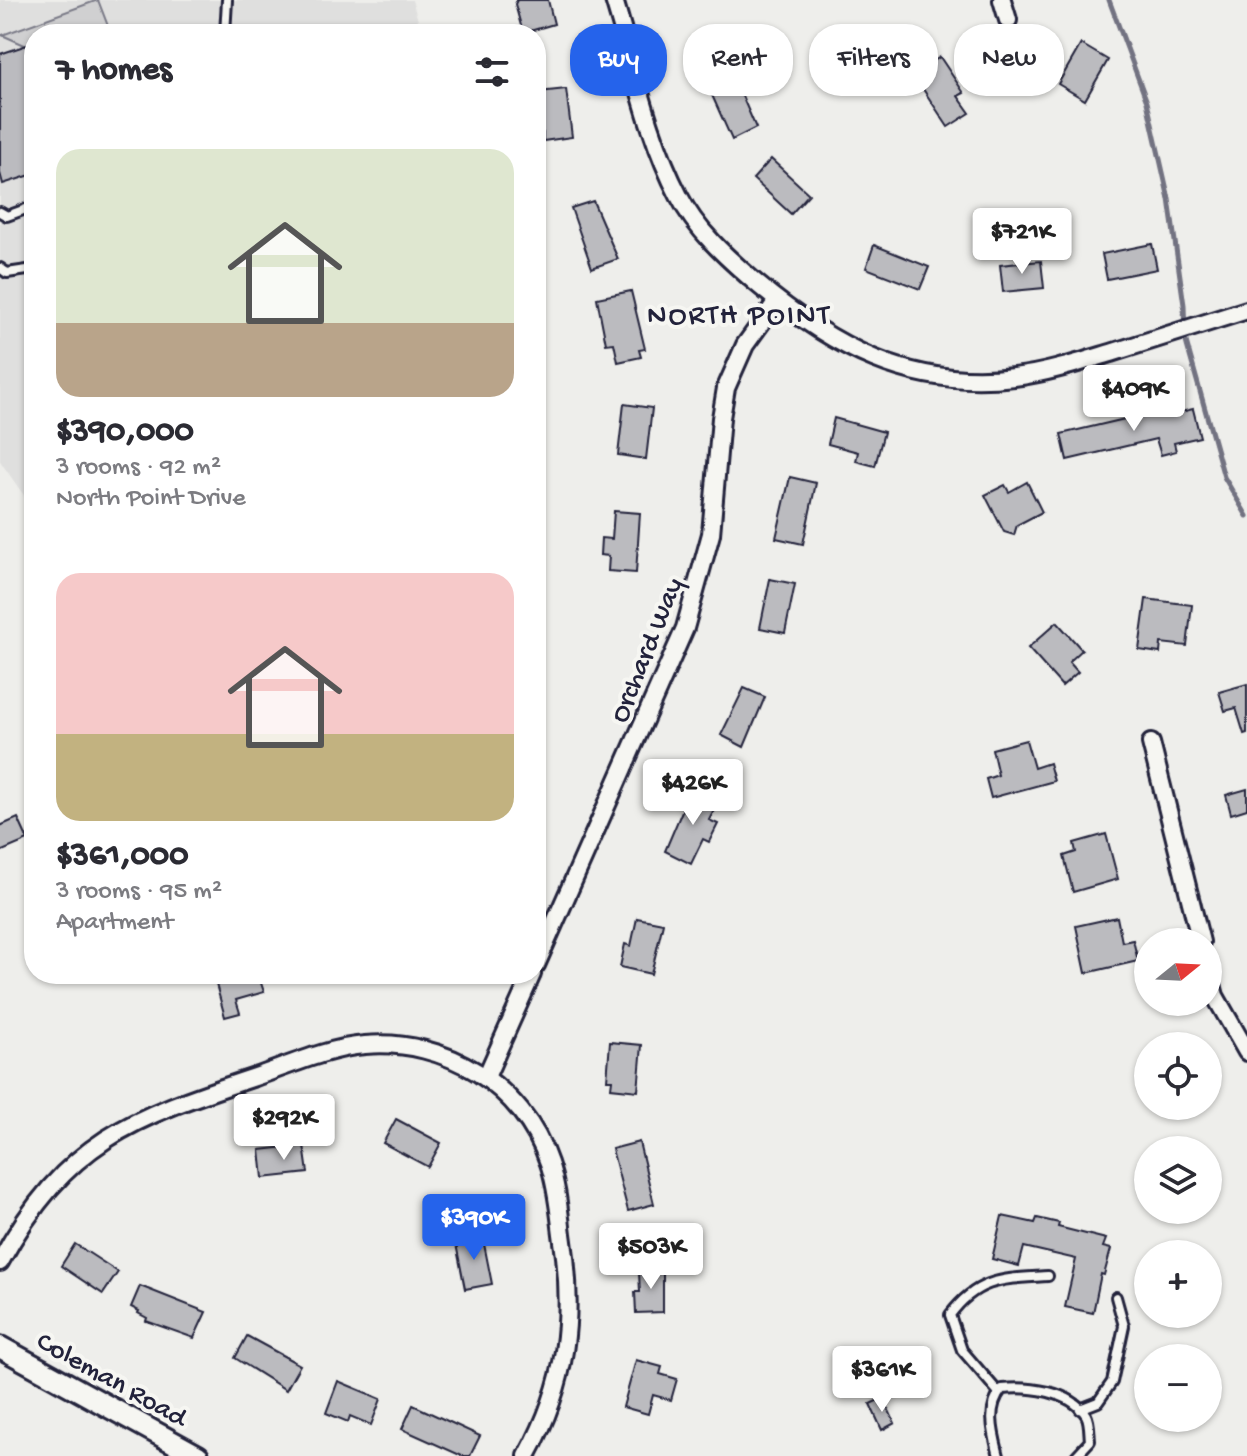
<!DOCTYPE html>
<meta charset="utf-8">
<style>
:root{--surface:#fff;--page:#f2f2f3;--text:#2b2b33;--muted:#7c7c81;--accent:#2563eb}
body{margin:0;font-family:"Gochi Hand",sans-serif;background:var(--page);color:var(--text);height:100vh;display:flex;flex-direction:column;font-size:30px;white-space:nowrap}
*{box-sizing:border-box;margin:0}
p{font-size:26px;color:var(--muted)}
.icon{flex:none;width:44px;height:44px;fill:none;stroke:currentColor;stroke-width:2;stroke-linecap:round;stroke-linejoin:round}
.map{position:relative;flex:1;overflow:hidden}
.sheet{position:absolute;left:24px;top:24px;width:522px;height:960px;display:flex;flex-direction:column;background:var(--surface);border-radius:32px;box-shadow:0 2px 6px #0004}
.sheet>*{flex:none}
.hud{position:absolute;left:570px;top:24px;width:556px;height:72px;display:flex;gap:16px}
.needle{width:52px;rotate:72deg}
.buttons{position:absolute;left:1134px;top:928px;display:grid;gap:16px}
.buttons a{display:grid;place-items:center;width:88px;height:88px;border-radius:50%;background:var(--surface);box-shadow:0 2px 6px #0004;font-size:40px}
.price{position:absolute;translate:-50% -68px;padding:0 18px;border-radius:8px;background:#fff;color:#222;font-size:26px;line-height:52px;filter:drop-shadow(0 2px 4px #0008)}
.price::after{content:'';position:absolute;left:50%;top:48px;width:24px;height:18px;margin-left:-12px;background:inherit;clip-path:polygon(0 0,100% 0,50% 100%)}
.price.selected{background:var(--accent);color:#fff}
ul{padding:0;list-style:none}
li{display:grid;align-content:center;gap:16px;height:424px;padding:0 32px}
li span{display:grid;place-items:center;height:248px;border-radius:24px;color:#555}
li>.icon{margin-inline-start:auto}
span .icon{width:144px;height:144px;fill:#fffc;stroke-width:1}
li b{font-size:34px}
h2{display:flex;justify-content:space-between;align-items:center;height:96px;padding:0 32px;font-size:34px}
.tag{padding:0 28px;border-radius:32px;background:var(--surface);box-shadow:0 2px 6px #0004;font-size:28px;line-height:72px}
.tag.selected{background:var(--accent);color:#fff}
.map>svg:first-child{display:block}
</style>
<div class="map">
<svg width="1247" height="1456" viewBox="0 0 1247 1456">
<rect width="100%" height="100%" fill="#eeeeeb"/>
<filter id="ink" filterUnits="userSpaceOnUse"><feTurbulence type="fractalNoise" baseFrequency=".0125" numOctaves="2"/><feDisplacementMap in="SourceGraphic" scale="16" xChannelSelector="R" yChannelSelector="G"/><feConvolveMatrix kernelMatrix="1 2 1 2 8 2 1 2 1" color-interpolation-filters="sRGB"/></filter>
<g filter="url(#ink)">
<!-- built -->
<polygon fill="#dfdfde" points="0,0 412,0 422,34 34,34 34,510 0,461"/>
<!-- green -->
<polygon fill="#d0d0d1" stroke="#797986" stroke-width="2" points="98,0 111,34 34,34 34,69 27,46 2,35"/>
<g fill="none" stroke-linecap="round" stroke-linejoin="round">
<!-- stream -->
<polyline stroke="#727281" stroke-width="5" points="1109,0 1147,102 1169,199 1184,305 1185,338 1224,477 1247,516"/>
</g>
<!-- building -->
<g fill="#bbbbbf" stroke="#22223b" stroke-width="2">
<polygon points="517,0 548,0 554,24 523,33 515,4"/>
<polygon points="1081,44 1108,60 1085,100 1058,84"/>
<polygon points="27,45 34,69 34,174 3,184 0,173 0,54"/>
<polygon points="940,57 964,93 958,96 970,113 948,127 913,74"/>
<polygon points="736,82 756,128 732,140 711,93"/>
<polygon points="566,89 572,137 543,141 543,133 536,134 536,113 542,113 539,92"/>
<polygon points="771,159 809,194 791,214 753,179"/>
<polygon points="593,201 618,259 592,268 571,208"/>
<polygon points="1152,244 1157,269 1107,279 1102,254"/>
<polygon points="874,245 929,267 920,289 866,268"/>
<polygon points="1041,261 1044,288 1003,292 1000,265"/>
<polygon points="631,291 645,349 639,350 641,357 618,362 614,343 606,344 597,298"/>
<polygon points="624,404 652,408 646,459 618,455"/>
<polygon points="1180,406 1181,412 1193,409 1200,437 1174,443 1176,451 1161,455 1156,439 1067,460 1061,434"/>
<polygon points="834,418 884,432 875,466 856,461 858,452 828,444"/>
<polygon points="790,477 816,483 803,544 776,538"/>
<polygon points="1027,482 1042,512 1017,525 1014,535 1004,532 985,495 1005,485 1009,492"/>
<polygon points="614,511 640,513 636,573 608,571 609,556 600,555 601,538 612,539"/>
<polygon points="770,579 795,584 785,633 760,628"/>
<polygon points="1146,599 1192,605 1187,646 1161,643 1160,653 1139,650"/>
<polygon points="1057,622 1082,650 1069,662 1078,672 1062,686 1028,648"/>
<polygon points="1247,684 1247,733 1244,734 1236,708 1225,711 1219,692"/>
<polygon points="744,688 765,697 744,747 721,735"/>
<polygon points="1026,740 1034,768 1049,763 1054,781 991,798 986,779 998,775 992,749"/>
<polygon points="1247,789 1247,809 1231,814 1226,795"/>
<polygon points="696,790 719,801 709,820 718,824 709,842 703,839 691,864 665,851 687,799 690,801"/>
<polygon points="18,818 28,840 0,852 0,826"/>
<polygon points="1106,834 1118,879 1073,892 1064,856 1076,852 1074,843"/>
<polygon points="1117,917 1122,942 1133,940 1138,961 1086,973 1076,926"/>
<polygon points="637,918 663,923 651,974 620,967 625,944 631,946"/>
<polygon points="226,974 258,974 264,992 236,1000 240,1013 225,1017 214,977"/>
<polygon points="610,1042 642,1045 638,1091 611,1088 612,1080 607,1080"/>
<polygon points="396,1119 441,1143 428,1167 383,1143"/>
<polygon points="639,1142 654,1204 628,1211 612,1149"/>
<polygon points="304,1145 308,1173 263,1178 260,1150"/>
<polygon points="1002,1216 1035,1223 1037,1218 1059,1223 1058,1227 1106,1239 1103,1247 1111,1249 1104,1275 1101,1274 1093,1313 1065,1307 1076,1259 1024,1247 1019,1266 992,1259"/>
<polygon points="482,1234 492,1284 465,1289 455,1239"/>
<polygon points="75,1244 118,1272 103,1294 61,1266"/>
<polygon points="663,1264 663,1312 636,1313 635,1292 640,1292 639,1272"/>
<polygon points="140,1286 206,1312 194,1338 146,1321 147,1318 138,1313 139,1311 131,1307"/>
<polygon points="247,1336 300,1365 286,1390 235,1358"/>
<polygon points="636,1360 662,1367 660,1374 677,1379 671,1400 653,1395 648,1414 623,1407"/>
<polygon points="338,1381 381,1399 371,1425 350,1416 348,1422 326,1413"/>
<polygon points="883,1398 895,1423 882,1430 870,1404"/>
<polygon points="413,1405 480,1436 470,1456 462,1456 402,1429"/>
</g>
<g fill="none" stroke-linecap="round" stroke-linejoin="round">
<defs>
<g id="service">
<polyline points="225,34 227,0"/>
<polyline points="0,212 7,216 34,206"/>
<polyline points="0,268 7,273 34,269"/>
<path d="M999,1393L962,1350L950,1315C978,1277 1005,1279 1048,1276"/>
<polyline points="1080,1409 1098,1402 1112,1382 1124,1326 1116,1297"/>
<path d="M999,1456C993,1432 986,1409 1002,1389C1029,1386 1070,1391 1086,1415C1090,1422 1089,1433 1090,1441L1076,1456"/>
</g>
<g id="minor">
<path d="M614,0C634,65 647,135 679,196C696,230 726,257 755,282C831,346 910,390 1014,377C1048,373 1081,362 1114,352C1158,338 1203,324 1247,310"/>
<polyline points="1002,0 1008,20"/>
<polyline points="1151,743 1201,942"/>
<polyline points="536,965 685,628 711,534 721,418 726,388 745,345 777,301"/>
<polyline points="1208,969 1215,996 1247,1052"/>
<polyline points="486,1077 532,974"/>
<path d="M0,1262C66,1141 131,1118 255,1077C290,1065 328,1048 365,1045C446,1038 523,1086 549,1163C557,1186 559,1211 562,1234C575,1317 567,1383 527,1456"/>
</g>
<polyline id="tertiary" points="0,1347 198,1456"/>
</defs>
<!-- service casing -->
<use href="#service" stroke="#22223b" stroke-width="14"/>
<!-- minor casing -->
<use href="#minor" stroke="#22223b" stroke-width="22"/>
<!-- tertiary casing -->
<use href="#tertiary" stroke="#22223b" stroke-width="26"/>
<!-- service -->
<use href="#service" stroke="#f6f6f2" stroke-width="8"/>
<!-- minor -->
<use href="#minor" stroke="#f6f6f2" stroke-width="16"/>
<!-- tertiary -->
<use href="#tertiary" stroke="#f6f6f2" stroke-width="20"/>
</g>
</g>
<g text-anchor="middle" stroke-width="8" stroke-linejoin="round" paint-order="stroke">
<!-- street labels -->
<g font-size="28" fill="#22223b" stroke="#f6f6f2">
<text transform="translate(644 649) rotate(-68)" y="10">Orchard Way</text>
<text transform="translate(113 1377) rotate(29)" y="10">Coleman Road</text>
</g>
<!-- neighbourhood labels -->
<g font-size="30" letter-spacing="2" fill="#22223b" stroke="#f6f6f2">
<text x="739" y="323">NORTH POINT</text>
</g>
</g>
</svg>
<div class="buttons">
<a><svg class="needle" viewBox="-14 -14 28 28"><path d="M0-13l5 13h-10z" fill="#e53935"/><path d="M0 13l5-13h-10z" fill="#7c7c81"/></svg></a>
<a><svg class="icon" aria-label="locate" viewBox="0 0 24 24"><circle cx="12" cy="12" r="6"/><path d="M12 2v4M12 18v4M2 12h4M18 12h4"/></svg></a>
<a><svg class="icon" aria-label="layers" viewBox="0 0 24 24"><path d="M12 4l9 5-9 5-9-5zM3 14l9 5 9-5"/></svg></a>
<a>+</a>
<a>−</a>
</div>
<b class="price" style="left:1022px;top:276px">$721K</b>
<b class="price" style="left:1134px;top:433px">$409K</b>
<b class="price" style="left:693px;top:827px">$426K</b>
<b class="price" style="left:284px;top:1162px">$292K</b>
<b class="price selected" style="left:474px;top:1262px">$390K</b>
<b class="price" style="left:651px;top:1291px">$503K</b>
<b class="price" style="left:882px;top:1414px">$361K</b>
<div class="hud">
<a class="tag selected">Buy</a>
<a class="tag">Rent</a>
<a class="tag">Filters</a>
<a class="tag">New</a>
</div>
<section class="sheet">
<h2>7 homes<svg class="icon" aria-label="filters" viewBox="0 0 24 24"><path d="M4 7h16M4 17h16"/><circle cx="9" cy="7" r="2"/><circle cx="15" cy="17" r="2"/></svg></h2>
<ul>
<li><span style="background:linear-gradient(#dfe7d0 70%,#b9a48a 0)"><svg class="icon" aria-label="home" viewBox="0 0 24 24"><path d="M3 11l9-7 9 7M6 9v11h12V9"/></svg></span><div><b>$390,000</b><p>3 rooms · 92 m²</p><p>North Point Drive</p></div></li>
<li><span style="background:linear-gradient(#f6c9c9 65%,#c2b280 0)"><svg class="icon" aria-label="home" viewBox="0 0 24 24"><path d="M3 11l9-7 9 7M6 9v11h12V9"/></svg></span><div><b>$361,000</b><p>3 rooms · 95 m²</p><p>Apartment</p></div></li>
</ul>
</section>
</div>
